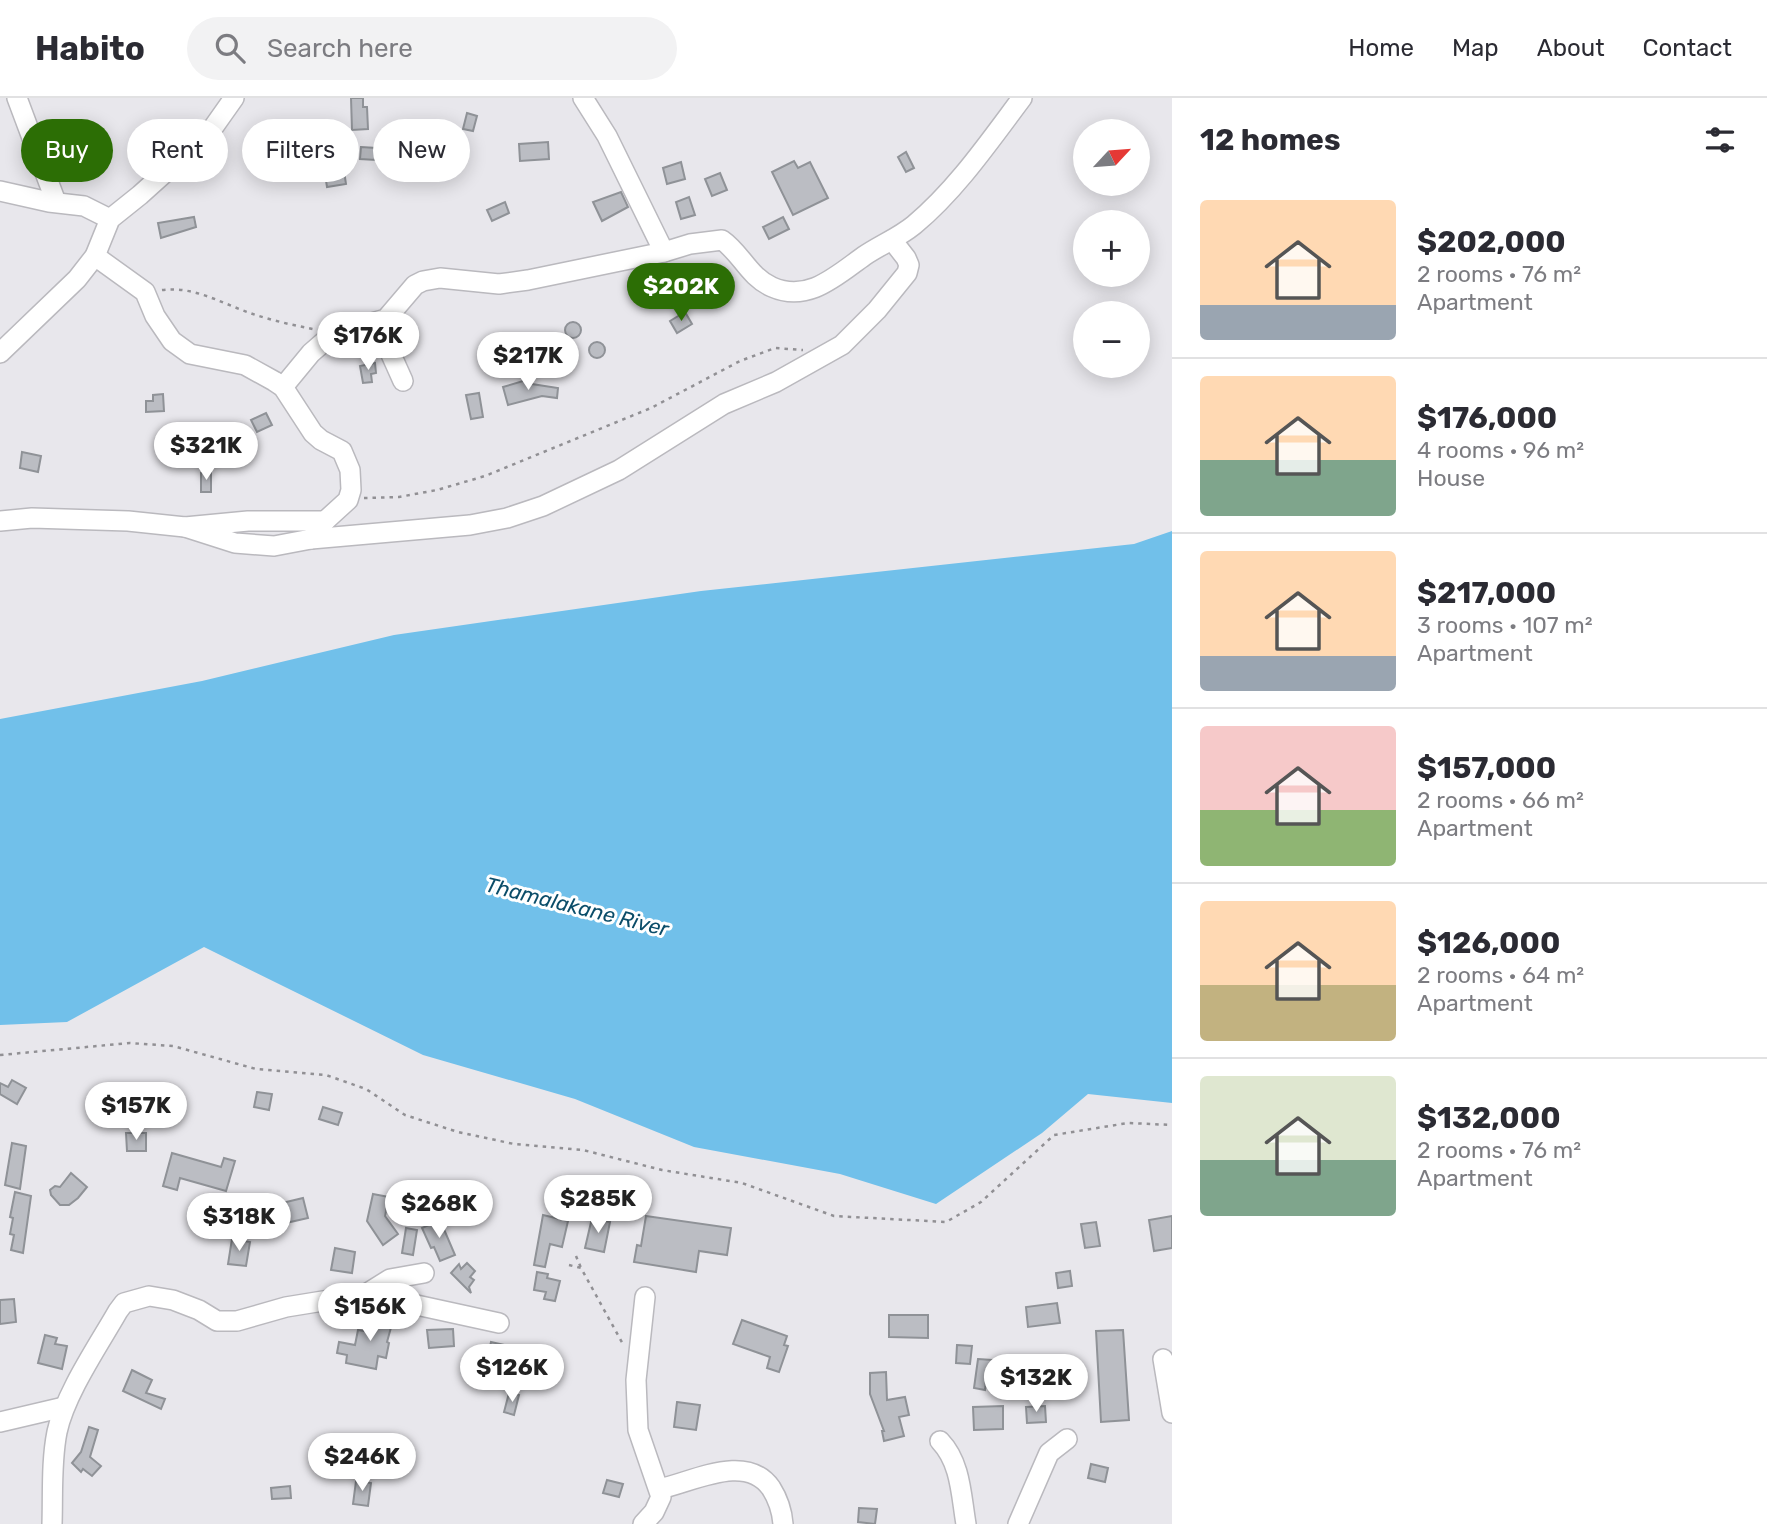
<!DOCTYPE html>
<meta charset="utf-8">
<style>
:root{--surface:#fff;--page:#f2f2f3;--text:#2b2b33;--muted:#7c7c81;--line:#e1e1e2;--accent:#2c6e05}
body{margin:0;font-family:Rubik,sans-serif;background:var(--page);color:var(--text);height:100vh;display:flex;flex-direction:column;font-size:26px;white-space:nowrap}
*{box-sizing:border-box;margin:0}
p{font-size:23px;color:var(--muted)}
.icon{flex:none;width:38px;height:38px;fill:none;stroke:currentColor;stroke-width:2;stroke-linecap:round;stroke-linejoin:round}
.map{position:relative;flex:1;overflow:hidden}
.panel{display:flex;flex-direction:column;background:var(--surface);width:595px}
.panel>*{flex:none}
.hud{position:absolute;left:21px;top:21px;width:665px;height:63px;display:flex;gap:14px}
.needle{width:46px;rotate:64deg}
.buttons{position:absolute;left:1073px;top:21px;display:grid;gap:14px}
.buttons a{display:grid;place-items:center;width:77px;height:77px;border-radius:50%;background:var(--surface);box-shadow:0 4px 18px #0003;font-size:35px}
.price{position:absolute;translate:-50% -60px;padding:0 16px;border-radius:24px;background:#fff;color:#222;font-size:23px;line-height:46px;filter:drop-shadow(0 2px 4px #0008)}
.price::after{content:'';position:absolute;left:50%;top:42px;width:21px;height:16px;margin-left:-10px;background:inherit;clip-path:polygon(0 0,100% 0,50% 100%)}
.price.on{background:var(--accent);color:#fff}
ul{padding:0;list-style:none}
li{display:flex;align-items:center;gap:21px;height:175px;padding:0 28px}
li+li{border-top:2px solid var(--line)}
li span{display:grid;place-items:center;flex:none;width:196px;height:140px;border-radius:7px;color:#555}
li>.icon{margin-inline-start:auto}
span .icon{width:84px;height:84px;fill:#fffc;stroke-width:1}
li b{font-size:30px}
h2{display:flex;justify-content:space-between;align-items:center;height:84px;padding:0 28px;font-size:30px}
.tag{padding:0 24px;border-radius:32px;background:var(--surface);box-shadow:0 4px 18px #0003;font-size:24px;line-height:63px}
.tag.on{background:var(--accent);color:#fff}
header{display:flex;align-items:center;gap:42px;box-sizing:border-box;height:98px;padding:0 35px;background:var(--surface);border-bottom:2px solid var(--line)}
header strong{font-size:33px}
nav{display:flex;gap:38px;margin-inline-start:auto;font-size:24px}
.search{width:490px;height:63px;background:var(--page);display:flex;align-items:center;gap:18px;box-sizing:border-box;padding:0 24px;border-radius:38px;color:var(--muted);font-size:26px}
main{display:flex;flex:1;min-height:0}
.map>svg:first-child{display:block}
</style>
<header>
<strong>Habito</strong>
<div class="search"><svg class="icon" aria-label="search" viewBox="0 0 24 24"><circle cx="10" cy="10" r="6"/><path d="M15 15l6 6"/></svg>Search here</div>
<nav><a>Home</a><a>Map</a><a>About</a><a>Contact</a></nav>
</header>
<main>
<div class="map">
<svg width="1172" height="1426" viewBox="0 0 1172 1426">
<rect width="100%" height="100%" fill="#e8e7ec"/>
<!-- water -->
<polygon fill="#71c0ea" points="1172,433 1172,1005 1088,996 1042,1035 936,1106 840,1076 694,1049 575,1001 423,957 204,849 67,924 0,927 0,621 202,583 394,537 701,493 1134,446"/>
<!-- building -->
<g fill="#bbbdc3" stroke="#8f9297" stroke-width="2">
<polygon points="351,0 363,0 363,9 367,9 368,31 352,32"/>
<polygon points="467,15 477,18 473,33 463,31"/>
<polygon points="548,44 549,61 520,63 519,46"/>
<polygon points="361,49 376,50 376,62 360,61"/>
<polygon points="906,54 914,70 906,74 898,59"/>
<polygon points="794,63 798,70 810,64 828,100 793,117 772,74"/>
<polygon points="681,64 685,81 667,86 663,70"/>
<polygon points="344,73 346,86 327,89 325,76"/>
<polygon points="720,75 727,92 712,98 705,81"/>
<polygon points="621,94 628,109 602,123 593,104"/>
<polygon points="689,99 695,117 681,121 676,104"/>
<polygon points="505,104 509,115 492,123 487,112"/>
<polygon points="194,119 196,129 161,140 158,125"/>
<polygon points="783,119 789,131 769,141 763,129"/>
<polygon points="685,214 692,226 677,235 670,223"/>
<circle cx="573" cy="232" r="8"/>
<circle cx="597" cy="252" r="8"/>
<polygon points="375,265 376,275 371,276 372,284 363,285 360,268"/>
<polygon points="530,281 532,286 558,290 557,300 542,298 508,307 503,289"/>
<polygon points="479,295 483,319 471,321 466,297"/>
<polygon points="163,296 164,313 146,314 146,303 153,303 153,297"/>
<polygon points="266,315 272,327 257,334 251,322"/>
<polygon points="22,354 41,358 38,374 20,370"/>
<rect x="201" y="375" width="10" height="19"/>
<polygon points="12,982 26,990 17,1006 0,996 0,985 8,989"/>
<polygon points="257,994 272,996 269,1012 254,1009"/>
<polygon points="323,1009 342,1015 338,1027 319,1021"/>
<polygon points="126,1035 146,1035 146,1053 127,1053"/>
<polygon points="12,1045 26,1048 20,1091 5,1087"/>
<polygon points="172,1055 221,1069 224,1060 235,1063 226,1093 180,1080 177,1092 163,1088"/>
<polygon points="71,1075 87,1089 78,1100 69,1107 60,1107 51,1097 50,1092 55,1088 60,1089"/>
<polygon points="15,1094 31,1098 23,1155 11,1152 14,1137 10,1136 13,1120 10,1119"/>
<polygon points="373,1096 389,1099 385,1118 398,1136 383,1147 367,1123"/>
<polygon points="303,1100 308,1120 286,1125 282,1105"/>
<polygon points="543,1117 568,1123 562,1149 550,1146 545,1169 534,1167"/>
<polygon points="646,1118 731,1130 727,1157 699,1153 696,1174 634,1164 637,1147 641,1148"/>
<polygon points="1172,1118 1172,1150 1154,1153 1149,1122"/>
<polygon points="592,1120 610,1124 604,1154 585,1150"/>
<polygon points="440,1122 455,1157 440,1163 434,1149 431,1150 422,1130"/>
<polygon points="1096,1124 1100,1148 1085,1150 1081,1126"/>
<polygon points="406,1130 417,1132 413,1157 402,1155"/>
<polygon points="232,1141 250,1144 246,1168 228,1166"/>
<polygon points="335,1150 355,1154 352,1175 331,1172"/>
<polygon points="467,1165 475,1173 470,1179 474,1182 469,1189 471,1195 451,1175 459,1166 461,1171"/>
<polygon points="1070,1173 1072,1188 1058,1190 1056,1175"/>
<polygon points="537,1174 548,1176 547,1180 560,1183 555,1203 544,1201 546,1194 534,1192"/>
<polygon points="14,1201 16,1224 0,1226 0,1202"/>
<polygon points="1057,1205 1060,1225 1028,1229 1026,1209"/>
<polygon points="384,1213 395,1215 387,1244 389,1245 386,1260 378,1258 376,1271 346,1265 347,1257 337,1255 339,1244 355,1247 358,1232 370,1234 375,1217 382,1219"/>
<polygon points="889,1217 928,1217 928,1240 889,1239"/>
<polygon points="742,1222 787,1238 784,1247 788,1248 779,1274 767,1270 770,1259 733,1246"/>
<polygon points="453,1231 454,1248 429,1250 427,1232"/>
<polygon points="1123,1232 1129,1322 1101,1324 1096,1233"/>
<polygon points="45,1237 57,1240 55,1246 67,1248 62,1271 38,1265"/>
<polygon points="491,1244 509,1248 505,1266 487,1262"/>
<polygon points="957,1247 972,1248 970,1266 956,1265"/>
<polygon points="978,1261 1020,1264 1019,1285 986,1282 985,1292 974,1290"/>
<polygon points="132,1272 152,1282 146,1295 165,1301 161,1311 123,1293"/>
<polygon points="886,1274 887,1302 905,1299 909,1317 899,1319 904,1338 884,1343 882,1333 884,1333 870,1296 870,1275"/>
<polygon points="509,1295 519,1297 514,1317 504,1314"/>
<polygon points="677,1304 700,1307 696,1332 674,1329"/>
<polygon points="1003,1308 1003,1331 974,1332 973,1309"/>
<polygon points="1045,1308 1046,1324 1027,1325 1026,1309"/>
<polygon points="89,1329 98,1332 90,1359 101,1368 92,1378 83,1371 81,1374 72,1365 81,1354"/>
<polygon points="1091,1366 1108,1370 1105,1384 1088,1380"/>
<polygon points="607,1382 623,1386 619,1399 603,1395"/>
<polygon points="356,1383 371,1385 368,1408 353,1406"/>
<polygon points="290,1388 291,1400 272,1401 271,1390"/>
<polygon points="859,1410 877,1411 875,1426 858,1424"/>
</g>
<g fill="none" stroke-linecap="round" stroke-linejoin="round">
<defs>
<g id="minor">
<polyline points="17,0 56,104"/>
<polyline points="583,0 607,38 664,154"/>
<polyline points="0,93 49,104 84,108 110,121"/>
<polyline points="95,158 145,194 155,218 172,243 190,256 245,267 274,283 283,289 313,335 321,342 342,353 350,372 351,392 348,402 325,423 311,441"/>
<polyline points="377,225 403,283"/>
<polyline points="0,255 77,181 95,158 110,121 140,97 210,34 234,0"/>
<path d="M283,289L311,255L334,235L386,221L415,187L423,183L440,180L499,186L528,182L664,154L690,146L722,142C741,155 749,179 772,189C808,205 836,178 864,158C880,147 898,140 914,127C956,92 989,44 1022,0"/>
<polyline points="0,423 32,420 128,423 185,429 248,423 325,423"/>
<polyline points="185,429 235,445 274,448 311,441 470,427 507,420 543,408 619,372 724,306 776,284 842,247 877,212 907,175 909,167 906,160 892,142"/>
<polyline points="366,1196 390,1181 424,1175"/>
<polyline points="1163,1261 1172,1315"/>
<polyline points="0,1324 64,1309"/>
<path d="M940,1343C961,1365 961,1397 966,1426"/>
<path d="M659,1391C693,1384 746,1354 771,1390C778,1401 782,1413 783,1426"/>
<path d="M52,1426C53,1396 51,1364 57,1334C65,1296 98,1248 118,1213L124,1205L149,1198L173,1202L199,1212L217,1223H237L286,1209L366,1196L499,1225"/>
<polyline points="643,1426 654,1414 661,1399 638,1332 636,1282 645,1199"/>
<polyline points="1018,1426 1049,1355 1067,1341"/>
</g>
</defs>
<!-- minor casing -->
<use href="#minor" stroke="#bab9be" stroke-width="22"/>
<!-- path -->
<g stroke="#919094" stroke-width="2.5" stroke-dasharray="3.5 5" stroke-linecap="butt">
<path d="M162,192C194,188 221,205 250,215C270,222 292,227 313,231"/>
<polyline points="364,400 399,399 437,392 485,378 651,310 740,263 775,250 803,252"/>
<polyline points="0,957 130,945 173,948 256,971 326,977 366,991 405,1017 458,1034 514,1046 583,1052 662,1072 742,1085 834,1118 946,1124 981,1104 1054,1037 1128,1025 1172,1027"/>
<polyline points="576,1158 581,1170"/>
<polyline points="569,1167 581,1170 624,1248"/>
</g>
<!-- minor -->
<use href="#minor" stroke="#fff" stroke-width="19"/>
</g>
<g text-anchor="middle" stroke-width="6" stroke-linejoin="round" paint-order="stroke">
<!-- water labels -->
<g font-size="21" font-style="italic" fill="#0b4d69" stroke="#fff">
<text transform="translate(577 809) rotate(14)" y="7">Thamalakane River</text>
</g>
</g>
</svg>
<div class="buttons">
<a><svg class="needle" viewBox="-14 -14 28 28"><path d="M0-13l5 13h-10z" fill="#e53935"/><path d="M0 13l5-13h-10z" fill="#7c7c81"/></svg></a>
<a>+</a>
<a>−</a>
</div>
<b class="price on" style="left:681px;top:225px">$202K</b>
<b class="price" style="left:368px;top:274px">$176K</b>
<b class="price" style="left:528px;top:294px">$217K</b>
<b class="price" style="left:206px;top:384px">$321K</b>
<b class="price" style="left:136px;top:1044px">$157K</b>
<b class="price" style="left:598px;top:1137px">$285K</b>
<b class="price" style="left:439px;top:1142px">$268K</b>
<b class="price" style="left:239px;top:1155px">$318K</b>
<b class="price" style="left:370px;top:1245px">$156K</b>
<b class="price" style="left:512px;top:1306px">$126K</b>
<b class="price" style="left:1036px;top:1316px">$132K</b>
<b class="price" style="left:362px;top:1395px">$246K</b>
<div class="hud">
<a class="tag on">Buy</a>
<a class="tag">Rent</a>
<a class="tag">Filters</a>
<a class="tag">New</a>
</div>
</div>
<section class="panel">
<h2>12 homes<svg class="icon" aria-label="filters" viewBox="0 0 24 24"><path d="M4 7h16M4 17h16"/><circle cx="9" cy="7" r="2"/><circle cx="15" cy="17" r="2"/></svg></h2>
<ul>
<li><span style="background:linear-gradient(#ffd9b3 75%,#9aa5b1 0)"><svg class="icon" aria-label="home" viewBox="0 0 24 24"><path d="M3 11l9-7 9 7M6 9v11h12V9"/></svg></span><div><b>$202,000</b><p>2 rooms · 76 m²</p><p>Apartment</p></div></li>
<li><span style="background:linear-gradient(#ffd9b3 60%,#7fa58c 0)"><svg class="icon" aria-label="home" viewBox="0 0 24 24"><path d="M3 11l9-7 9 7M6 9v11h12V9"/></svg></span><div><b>$176,000</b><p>4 rooms · 96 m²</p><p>House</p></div></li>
<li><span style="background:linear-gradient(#ffd9b3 75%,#9aa5b1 0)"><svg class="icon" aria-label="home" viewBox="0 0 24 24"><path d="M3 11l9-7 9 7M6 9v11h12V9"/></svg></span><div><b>$217,000</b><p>3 rooms · 107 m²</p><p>Apartment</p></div></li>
<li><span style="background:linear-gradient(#f6c9c9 60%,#8fb573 0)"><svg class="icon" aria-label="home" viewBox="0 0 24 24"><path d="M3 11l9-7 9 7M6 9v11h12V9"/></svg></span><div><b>$157,000</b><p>2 rooms · 66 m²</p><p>Apartment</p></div></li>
<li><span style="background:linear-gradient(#ffd9b3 60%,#c2b280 0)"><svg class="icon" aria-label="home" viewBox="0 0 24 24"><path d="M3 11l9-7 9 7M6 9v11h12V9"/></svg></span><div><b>$126,000</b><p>2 rooms · 64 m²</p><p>Apartment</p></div></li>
<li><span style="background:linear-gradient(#dfe7d0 60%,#7fa58c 0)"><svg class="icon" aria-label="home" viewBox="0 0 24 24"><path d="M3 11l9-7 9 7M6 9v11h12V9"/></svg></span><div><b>$132,000</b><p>2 rooms · 76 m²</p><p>Apartment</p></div></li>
</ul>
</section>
</main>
